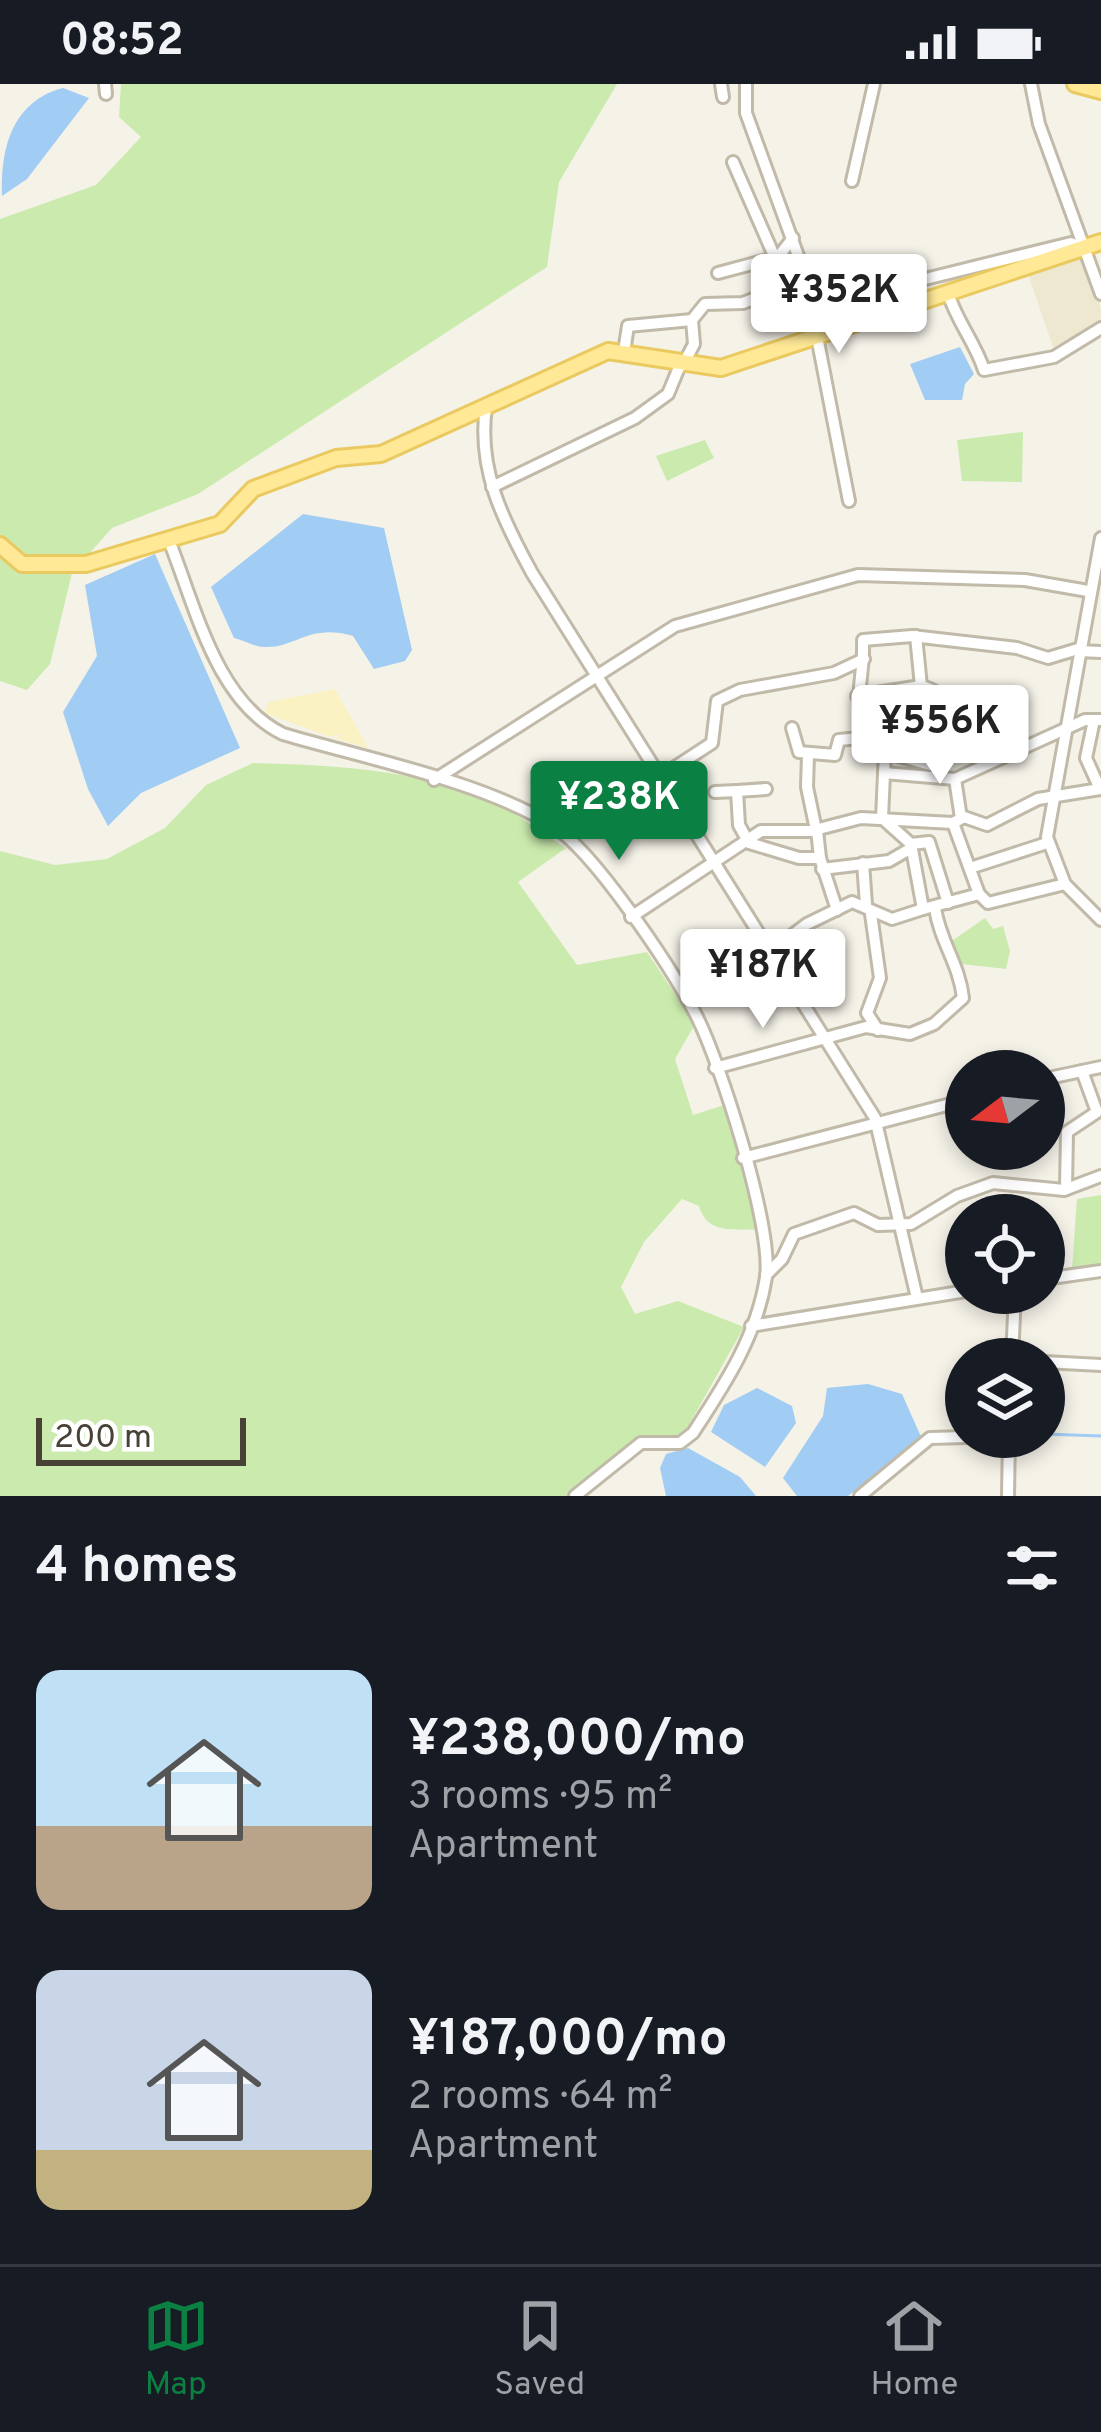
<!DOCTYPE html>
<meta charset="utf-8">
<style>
:root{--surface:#171b24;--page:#20242c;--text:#f1f3f6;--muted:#9ea1a6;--line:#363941;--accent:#0b8043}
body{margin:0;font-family:Overpass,sans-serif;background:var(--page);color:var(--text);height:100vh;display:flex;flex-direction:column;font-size:45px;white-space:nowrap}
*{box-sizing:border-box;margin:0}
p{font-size:39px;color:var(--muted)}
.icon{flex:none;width:66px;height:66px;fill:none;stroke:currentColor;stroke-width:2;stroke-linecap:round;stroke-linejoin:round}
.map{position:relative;height:1412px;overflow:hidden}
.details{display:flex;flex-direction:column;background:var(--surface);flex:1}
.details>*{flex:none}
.needle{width:78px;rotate:254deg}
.controls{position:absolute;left:945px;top:966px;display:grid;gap:24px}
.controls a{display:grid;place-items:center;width:120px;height:120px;border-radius:50%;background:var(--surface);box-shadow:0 6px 18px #0003;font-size:60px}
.scale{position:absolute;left:36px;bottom:30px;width:210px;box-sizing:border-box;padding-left:12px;border:6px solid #484236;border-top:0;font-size:33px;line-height:42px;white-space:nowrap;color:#484236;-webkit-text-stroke:9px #fff;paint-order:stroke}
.price{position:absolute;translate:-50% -102px;padding:0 27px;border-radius:12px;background:#fff;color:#222;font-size:39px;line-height:78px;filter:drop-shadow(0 3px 6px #0008)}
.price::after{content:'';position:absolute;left:50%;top:72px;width:36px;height:27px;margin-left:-18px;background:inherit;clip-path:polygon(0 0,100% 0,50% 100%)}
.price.current{background:var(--accent);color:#fff}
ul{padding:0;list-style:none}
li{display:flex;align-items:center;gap:36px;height:300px;padding:0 36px}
li span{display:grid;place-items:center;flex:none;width:336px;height:240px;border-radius:24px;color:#555}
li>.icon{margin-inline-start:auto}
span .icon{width:144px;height:144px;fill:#fffc;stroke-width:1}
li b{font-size:51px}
h2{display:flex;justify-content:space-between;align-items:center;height:144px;padding:0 36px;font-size:51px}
.status{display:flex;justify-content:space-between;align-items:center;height:84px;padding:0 60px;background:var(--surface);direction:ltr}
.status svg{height:33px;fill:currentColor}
.menu{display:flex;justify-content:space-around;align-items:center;height:168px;border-top:3px solid var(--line);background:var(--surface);font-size:33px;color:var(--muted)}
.menu a{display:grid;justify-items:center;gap:6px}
.menu .current{color:var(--accent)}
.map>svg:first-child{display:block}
</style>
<div class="status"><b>08:52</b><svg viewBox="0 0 49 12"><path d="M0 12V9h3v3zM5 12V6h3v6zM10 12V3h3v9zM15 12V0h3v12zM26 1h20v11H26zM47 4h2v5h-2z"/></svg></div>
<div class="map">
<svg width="1101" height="1412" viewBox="0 0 1101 1412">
<rect width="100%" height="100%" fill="#f5f2e8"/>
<!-- education -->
<polygon fill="#eee8d1" points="1081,170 1101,224 1101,240 1055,269 1028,190"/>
<!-- green -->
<g fill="#cbebae">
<polygon points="121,0 617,0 559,98 547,183 198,410 112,444 72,489 50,580 27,606 0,597 0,135 96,101 141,53 119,33"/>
<polygon points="1023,348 1022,398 962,397 957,356"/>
<polygon points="705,356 714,374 667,397 656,372"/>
<path d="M253,679C332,681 412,685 485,715C514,726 540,748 566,764L518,798L577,881L647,868L695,940L675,975L693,1031L724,1021L762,1146C734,1144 708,1152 699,1122L682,1115L644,1158L621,1203L635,1230L678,1217L744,1243L681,1355H640L566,1412H0V767L55,781L107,775L165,744L206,701Z"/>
<polygon points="985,834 993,845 1003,842 1010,867 1006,885 961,880 946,861"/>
<polygon points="1101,1111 1101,1181 1072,1185 1077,1115"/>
</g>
<!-- sand -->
<polygon fill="#faf2c2" points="335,605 368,664 335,654 348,649 330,653 265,629 268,618"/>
<!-- water -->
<g fill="#a1ccf4">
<path d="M63,4L89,14L27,95L2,112C0,63 13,17 63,4Z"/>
<polygon points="960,263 974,290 965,300 962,316 925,316 910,280"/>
<path d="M303,430L384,444L412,566L405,577L374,585L353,552C308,539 295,565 264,563C255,563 243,556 234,554L211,503Z"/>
<polygon points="155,470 240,664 141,709 108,742 88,705 63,628 97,572 85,501"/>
<polygon points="868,1300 902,1310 922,1355 848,1412 797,1412 783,1394 823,1332 827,1304"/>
<polygon points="757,1304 792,1322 796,1339 765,1383 711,1348 724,1321"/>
<polygon points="688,1364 740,1393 756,1412 666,1412 660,1384 666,1370"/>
</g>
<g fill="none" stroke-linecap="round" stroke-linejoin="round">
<!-- stream -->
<g stroke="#a1ccf4" stroke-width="3">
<polyline points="1044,1350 1101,1352"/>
<polyline points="917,1353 954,1348"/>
</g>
<defs>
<g id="minor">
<polyline points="105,0 106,10"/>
<polyline points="721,0 723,13"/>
<polyline points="746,0 746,29 805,191 849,417"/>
<polyline points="1031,0 1039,40 1101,210"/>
<polyline points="733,78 775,174"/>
<polyline points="852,97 874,0"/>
<polyline points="718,189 778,173 793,154"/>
<path d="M948,209C957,238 975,258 984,286L1054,273L1101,244"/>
<polyline points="624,268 628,242 692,236"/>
<polyline points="683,281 694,260 692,236 705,220 743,219 782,204 905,200 1071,159 1083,164"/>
<path d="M486,323C477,385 503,436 532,489L875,1034L917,1214"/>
<polyline points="492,403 635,334 668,310 680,281"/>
<path d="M168,454C195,520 215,617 283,650C364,674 481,697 552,741C594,767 671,883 695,929C720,976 773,1144 766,1193C757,1252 725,1300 693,1349L680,1359H641L575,1412"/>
<polyline points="1101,454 1047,753 1065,800 1101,836"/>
<path d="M916,552L921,602C950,608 978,652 989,679"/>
<polyline points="1078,567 1101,568"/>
<polyline points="857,612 921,602"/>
<polyline points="792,644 799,668 835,671 839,656 869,653"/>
<polyline points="885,668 930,681 981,659"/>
<polyline points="808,671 807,703 816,746"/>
<polyline points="884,689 955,695 1085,636 1101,636"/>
<polyline points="955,695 961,734"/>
<polyline points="434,696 675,542 858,491 1025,496 1088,507"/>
<polyline points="737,707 766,705"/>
<polyline points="715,708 737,707 739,741 749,759 799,774 820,774"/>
<polyline points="953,739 979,810"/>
<polyline points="817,746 820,774 837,826"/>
<polyline points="568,753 712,659 717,617 740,606 834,589 864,575"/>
<polyline points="911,760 929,758 948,819"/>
<polyline points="863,779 866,820"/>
<polyline points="970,784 1047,759"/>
<polyline points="822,785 889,777 908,766"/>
<path d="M1065,800L988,819L979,810L923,825L911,760L882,734L885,668C844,628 865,604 863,556L912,552L1017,564L1048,574L1078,565"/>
<polyline points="871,830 880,894 867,929 878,946"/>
<polyline points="631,833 761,747 811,747 861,734 953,739 964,733 987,741 1038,715 1100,705 1086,674 1094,636"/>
<polyline points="770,868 807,840 852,818 892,835 923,825"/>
<path d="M715,984L866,943L910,950L934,940L963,914C959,879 940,858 935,824"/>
<polyline points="1044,995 1101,983"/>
<polyline points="743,1074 966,1016"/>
<polyline points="1066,1105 1067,1048 1097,1028 1082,987"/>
<polyline points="766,1191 782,1175 794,1150 854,1129 878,1141 911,1140 957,1112 993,1099 1064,1106 1101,1092"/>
<polyline points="1044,1195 1101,1187"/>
<polyline points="751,1242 966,1207"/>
<polyline points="1012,1275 1015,1209"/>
<polyline points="1044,1278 1101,1281"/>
<polyline points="978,1353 1009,1354"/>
<polyline points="860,1412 930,1354 966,1353"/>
<polyline points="1008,1412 1009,1353"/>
</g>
<g id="major">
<polyline points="1075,0 1101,7"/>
<polyline points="0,461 22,480 86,480 220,440 253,405 336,374 381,370 608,267 721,284 1101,158"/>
</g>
</defs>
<!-- minor casing -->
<use href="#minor" stroke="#c1baa9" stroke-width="16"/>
<!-- major casing -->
<use href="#major" stroke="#eaca60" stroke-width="20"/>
<!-- minor -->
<use href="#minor" stroke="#fff" stroke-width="10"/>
<!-- major -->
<use href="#major" stroke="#ffe896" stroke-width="14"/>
</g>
</svg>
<div class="controls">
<a><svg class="needle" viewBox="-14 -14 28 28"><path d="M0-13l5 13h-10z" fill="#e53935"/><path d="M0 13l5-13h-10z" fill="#9ea1a6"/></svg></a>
<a><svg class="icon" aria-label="locate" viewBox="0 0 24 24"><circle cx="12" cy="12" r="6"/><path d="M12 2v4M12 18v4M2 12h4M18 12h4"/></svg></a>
<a><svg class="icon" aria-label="layers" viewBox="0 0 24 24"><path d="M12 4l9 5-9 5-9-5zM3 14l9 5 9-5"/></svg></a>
</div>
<div class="scale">200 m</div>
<b class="price" style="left:839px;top:272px">¥352K</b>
<b class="price" style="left:940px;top:703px">¥556K</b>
<b class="price current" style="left:619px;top:779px">¥238K</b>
<b class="price" style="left:763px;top:947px">¥187K</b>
</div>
<section class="details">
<h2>4 homes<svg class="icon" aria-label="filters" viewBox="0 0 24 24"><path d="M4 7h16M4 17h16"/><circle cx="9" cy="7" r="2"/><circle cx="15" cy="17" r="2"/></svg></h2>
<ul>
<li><span style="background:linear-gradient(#bfe0f5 65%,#b9a48a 0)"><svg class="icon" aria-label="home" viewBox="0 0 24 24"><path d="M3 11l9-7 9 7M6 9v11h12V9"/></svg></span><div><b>¥238,000/mo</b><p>3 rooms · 95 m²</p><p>Apartment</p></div></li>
<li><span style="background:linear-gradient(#c9d6e8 75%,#c2b280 0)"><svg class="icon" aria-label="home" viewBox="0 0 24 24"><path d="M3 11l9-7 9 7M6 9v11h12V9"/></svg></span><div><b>¥187,000/mo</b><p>2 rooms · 64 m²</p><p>Apartment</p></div></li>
</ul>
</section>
<nav class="menu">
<a class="current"><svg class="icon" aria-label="map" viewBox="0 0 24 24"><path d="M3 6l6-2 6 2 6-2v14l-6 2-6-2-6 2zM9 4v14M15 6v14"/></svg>Map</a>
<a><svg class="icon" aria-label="saved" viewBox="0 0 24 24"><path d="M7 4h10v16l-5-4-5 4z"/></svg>Saved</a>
<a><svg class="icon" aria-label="home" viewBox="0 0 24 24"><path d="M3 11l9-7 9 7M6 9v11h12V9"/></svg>Home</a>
</nav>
